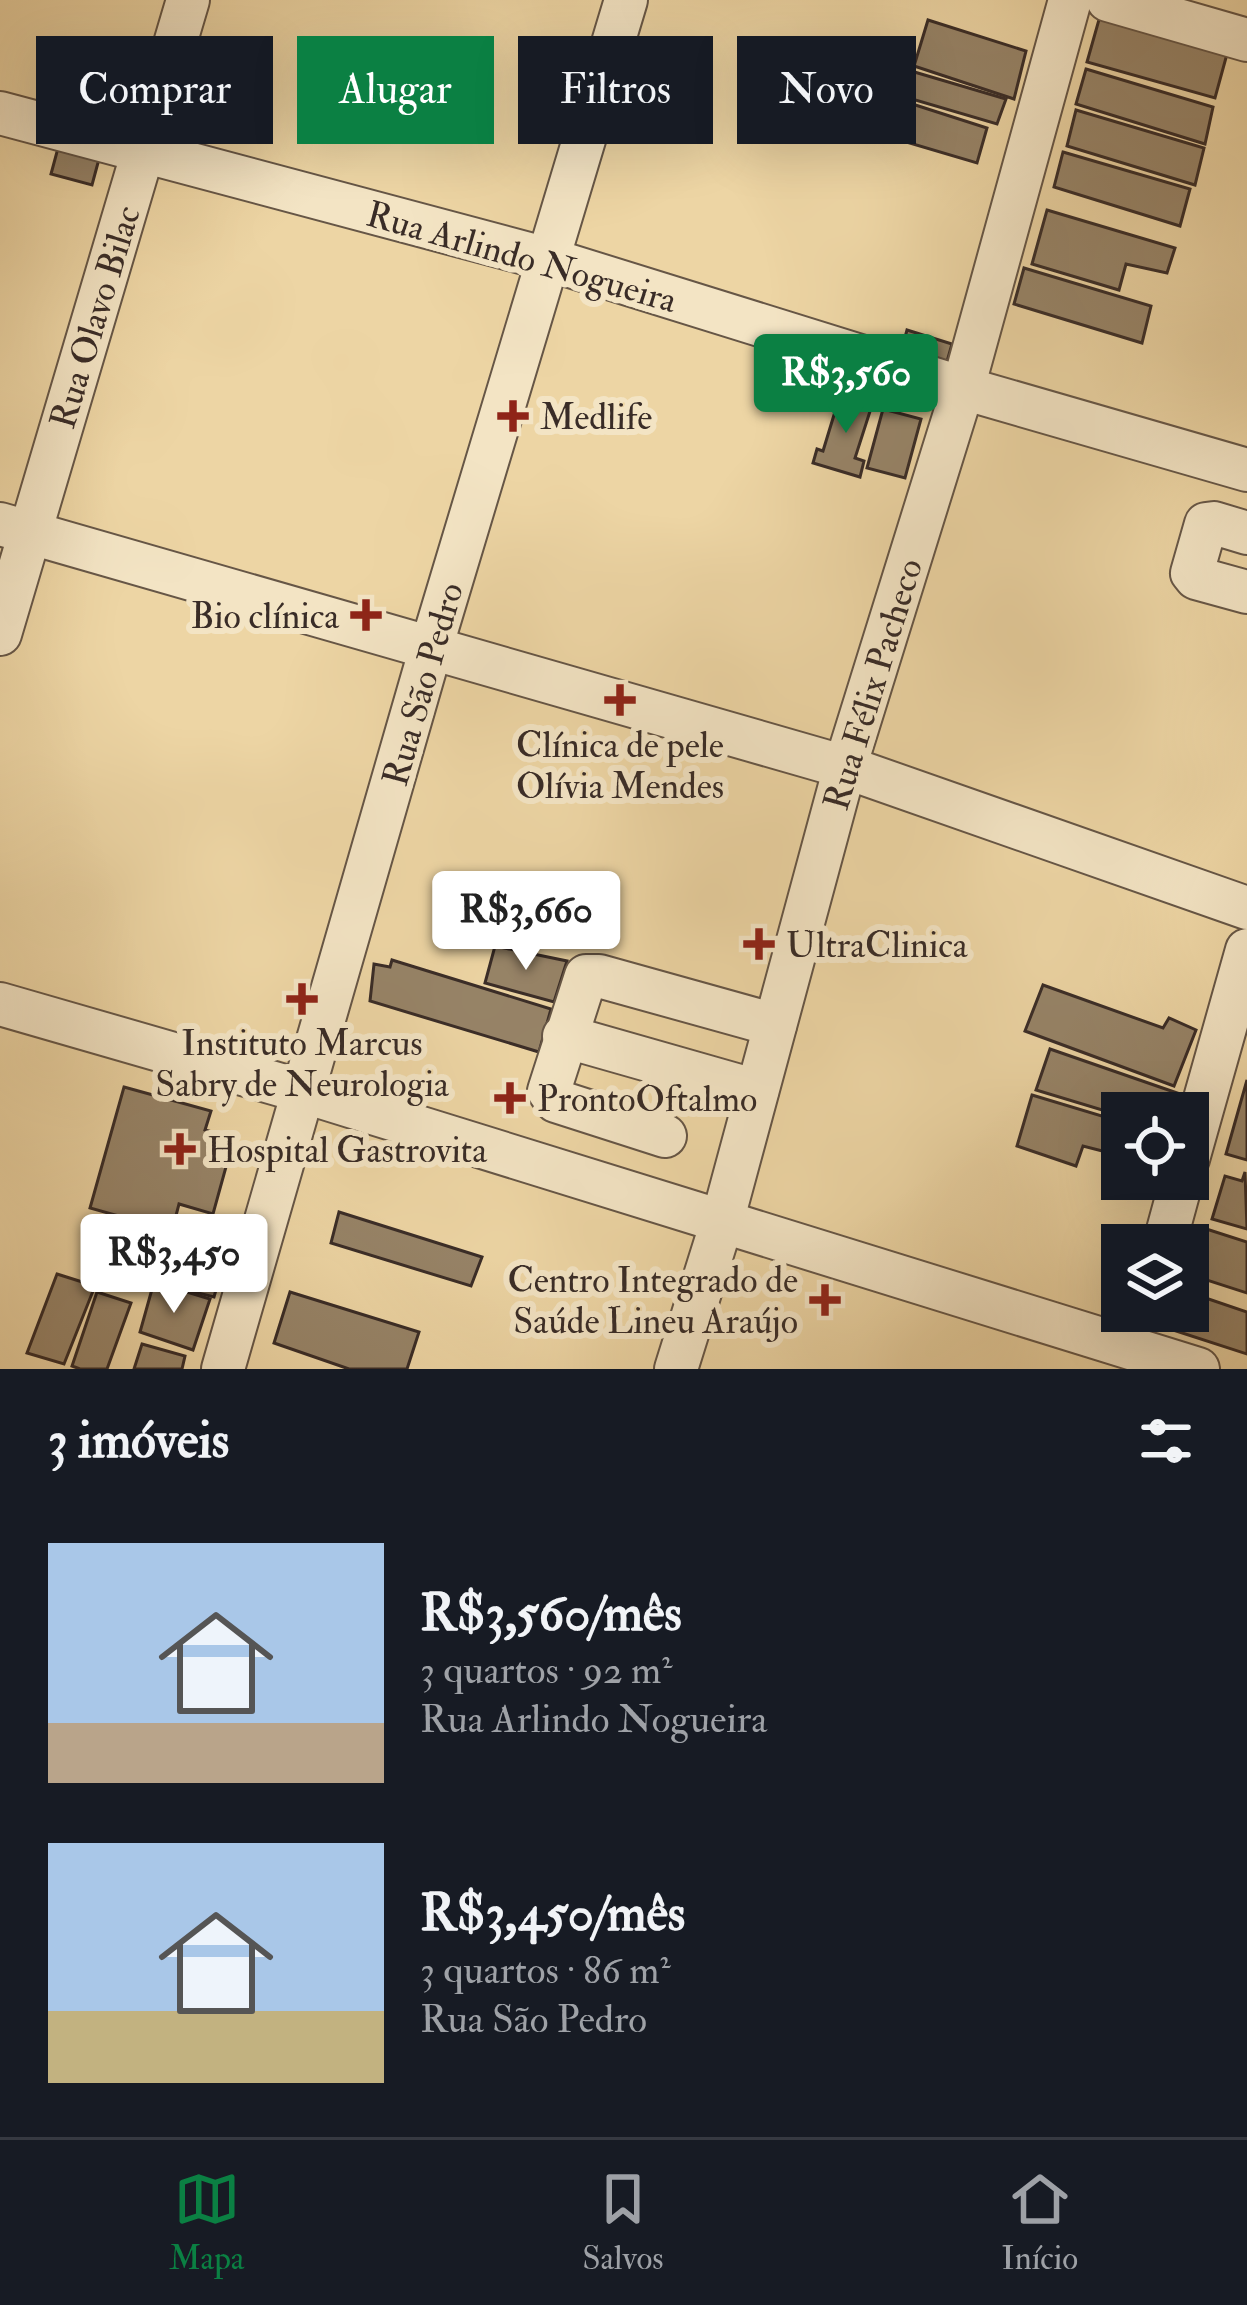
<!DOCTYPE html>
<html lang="pt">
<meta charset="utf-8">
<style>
:root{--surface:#171b24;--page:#242831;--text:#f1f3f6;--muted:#9ea1a6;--line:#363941;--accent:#0b8043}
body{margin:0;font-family:"IM FELL Double Pica",serif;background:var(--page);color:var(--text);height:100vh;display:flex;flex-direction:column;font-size:45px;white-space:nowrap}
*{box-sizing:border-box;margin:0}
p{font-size:39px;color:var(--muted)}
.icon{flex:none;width:66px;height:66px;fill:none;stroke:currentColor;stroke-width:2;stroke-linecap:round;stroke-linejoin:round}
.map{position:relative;height:1369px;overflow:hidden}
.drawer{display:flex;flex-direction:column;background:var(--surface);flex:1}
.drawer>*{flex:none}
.banner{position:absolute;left:36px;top:36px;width:1176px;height:108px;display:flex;gap:24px}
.tools{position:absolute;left:1101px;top:1092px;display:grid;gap:24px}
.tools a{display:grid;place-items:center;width:108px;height:108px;border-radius:0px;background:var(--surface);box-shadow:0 12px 48px #0002;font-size:60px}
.price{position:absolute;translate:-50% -102px;padding:0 27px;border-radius:12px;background:#fff;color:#222;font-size:39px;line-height:78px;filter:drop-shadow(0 3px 6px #0008)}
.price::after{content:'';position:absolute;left:50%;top:72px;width:36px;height:27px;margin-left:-18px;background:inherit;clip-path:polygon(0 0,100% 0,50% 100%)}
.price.on{background:var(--accent);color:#fff}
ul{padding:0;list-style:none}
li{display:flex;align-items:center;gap:36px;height:300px;padding:0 48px}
li span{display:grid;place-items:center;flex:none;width:336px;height:240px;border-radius:0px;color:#555}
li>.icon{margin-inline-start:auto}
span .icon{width:144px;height:144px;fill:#fffc;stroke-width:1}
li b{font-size:51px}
h2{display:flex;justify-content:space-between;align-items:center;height:144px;padding:0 48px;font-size:51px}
.tag{padding:0 42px;border-radius:0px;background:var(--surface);box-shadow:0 12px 48px #0002;font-size:42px;line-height:108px}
.tag.on{background:var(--accent);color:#fff}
.tabs{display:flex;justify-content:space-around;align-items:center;height:168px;border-top:3px solid var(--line);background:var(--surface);font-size:33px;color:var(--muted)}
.tabs a{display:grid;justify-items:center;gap:6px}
.tabs .on{color:var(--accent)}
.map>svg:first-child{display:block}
</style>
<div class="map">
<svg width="1247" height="1369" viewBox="0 0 1247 1369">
<rect width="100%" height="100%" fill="#edd5a4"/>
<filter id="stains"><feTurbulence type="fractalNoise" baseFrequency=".00167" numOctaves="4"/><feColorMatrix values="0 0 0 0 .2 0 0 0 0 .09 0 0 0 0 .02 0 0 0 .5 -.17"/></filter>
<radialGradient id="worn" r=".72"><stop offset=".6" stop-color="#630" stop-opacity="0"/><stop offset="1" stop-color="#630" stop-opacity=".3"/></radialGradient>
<!-- building -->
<g fill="#978468" stroke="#392c27" stroke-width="3">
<polygon points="1100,16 1227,54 1215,98 1087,62"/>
<polygon points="928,20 1026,51 1014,99 914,66"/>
<polygon points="1086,69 1213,107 1205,144 1076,104"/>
<polygon points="911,71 1006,99 997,124 905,97"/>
<polygon points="906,102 987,128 977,163 896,139"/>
<polygon points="1076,110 1204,148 1195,185 1067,146"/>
<polygon points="58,148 99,159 92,185 51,174"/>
<polygon points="1063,152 1190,189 1180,226 1054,187"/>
<polygon points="1047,210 1175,248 1167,273 1126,264 1119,290 1032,264"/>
<polygon points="1024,268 1151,306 1142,343 1014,304"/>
<polygon points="907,330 952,344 946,365 901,352"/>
<polygon points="841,392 873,402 855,458 864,461 860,477 813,463 817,449 823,451"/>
<polygon points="883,409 921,419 905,478 867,468"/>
<polygon points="495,946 567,961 554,1002 485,983"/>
<polygon points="392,960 551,1009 539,1052 370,1001 374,964 390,967"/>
<polygon points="1043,985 1163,1028 1169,1018 1196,1030 1174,1086 1025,1031"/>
<polygon points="1050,1049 1180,1094 1173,1113 1122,1113 1122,1116 1036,1090"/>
<polygon points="1247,1080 1247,1160 1226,1154"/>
<polygon points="124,1087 211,1111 205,1130 234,1138 213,1214 179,1204 172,1231 90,1208"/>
<polygon points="1032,1095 1122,1122 1122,1156 1083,1146 1076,1166 1017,1146"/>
<polygon points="1245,1172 1247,1229 1212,1219 1225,1176 1242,1181"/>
<polygon points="339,1212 482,1257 471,1286 331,1243"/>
<polygon points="1197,1226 1247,1242 1247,1293 1188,1274 1188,1253"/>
<polygon points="124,1235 224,1262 214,1297 111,1271"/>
<polygon points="57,1274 95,1286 64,1364 27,1353"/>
<polygon points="154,1282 210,1299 193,1350 140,1332"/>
<polygon points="97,1292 131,1303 107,1369 80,1369 72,1366"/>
<polygon points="290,1292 419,1332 407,1369 349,1369 274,1343"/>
<polygon points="1188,1292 1247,1312 1247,1354 1173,1330 1179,1311 1188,1311"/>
<polygon points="142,1344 185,1356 182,1369 134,1369"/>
</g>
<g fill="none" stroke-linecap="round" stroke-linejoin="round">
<defs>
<g id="minor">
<polyline points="1108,0 1247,40"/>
<polyline points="0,113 551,260 963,388 1247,470"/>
<polyline points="0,524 845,767 1247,908"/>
<polyline points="1247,533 1214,523 1206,524 1192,573 1196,578 1247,592"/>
<polyline points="0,634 188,0"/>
<polyline points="0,1004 305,1092 1198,1369"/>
<polyline points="564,1036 757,1091"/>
<polyline points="665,1136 556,1101 549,1091 586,976 599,976 775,1025"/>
<polyline points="1188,1159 1247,950"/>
<polyline points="1164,1245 1182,1179"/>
<polyline points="223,1369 431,648 626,0"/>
<polyline points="676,1369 722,1222 845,767 963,388 1070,0"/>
</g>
</defs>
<!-- minor casing -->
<use href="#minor" stroke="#665646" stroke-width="46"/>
<!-- minor -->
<use href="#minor" stroke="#f3e4c4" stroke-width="42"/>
</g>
<!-- markers -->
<g fill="#8f2418" stroke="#f3e4c4" stroke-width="4.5">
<path d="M507 398h12v12h12v12h-12v12h-12v-12h-12v-12h12z"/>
<path d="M360 597h12v12h12v12h-12v12h-12v-12h-12v-12h12z"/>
<path d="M614 682h12v12h12v12h-12v12h-12v-12h-12v-12h12z"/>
<path d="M753 926h12v12h12v12h-12v12h-12v-12h-12v-12h12z"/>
<path d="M296 981h12v12h12v12h-12v12h-12v-12h-12v-12h12z"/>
<path d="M504 1080h12v12h12v12h-12v12h-12v-12h-12v-12h12z"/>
<path d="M174 1131h12v12h12v12h-12v12h-12v-12h-12v-12h12z"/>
<path d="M819 1282h12v12h12v12h-12v12h-12v-12h-12v-12h12z"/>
</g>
<g text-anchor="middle" stroke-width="12" stroke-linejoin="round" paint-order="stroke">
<!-- street labels -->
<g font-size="36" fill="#392c27" stroke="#f3e4c4">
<text transform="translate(522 256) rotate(16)" y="13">Rua Arlindo Nogueira</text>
<text transform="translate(94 317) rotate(-73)" y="13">Rua Olavo Bilac</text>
<text transform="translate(422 684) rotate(-74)" y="13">Rua São Pedro</text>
<text transform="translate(872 684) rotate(-73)" y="13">Rua Félix Pacheco</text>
</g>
<!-- poi labels -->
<g font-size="36" fill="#392c27" stroke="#f3e4c4" text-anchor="start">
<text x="540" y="429">Medlife</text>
<text x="339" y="628" text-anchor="end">Bio clínica</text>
<text x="620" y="757" text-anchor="middle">Clínica de pele<tspan x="620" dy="41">Olívia Mendes</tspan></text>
<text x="786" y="957">UltraClinica</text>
<text x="302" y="1055" text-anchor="middle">Instituto Marcus<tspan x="302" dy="41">Sabry de Neurologia</tspan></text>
<text x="537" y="1111">ProntoOftalmo</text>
<text x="207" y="1162">Hospital Gastrovita</text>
<text x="798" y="1292" text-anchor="end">Centro Integrado de<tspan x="798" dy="41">Saúde Lineu Araújo</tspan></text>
</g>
</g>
<rect width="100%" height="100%" filter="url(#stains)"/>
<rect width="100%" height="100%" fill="url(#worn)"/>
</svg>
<div class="tools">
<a><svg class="icon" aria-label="locate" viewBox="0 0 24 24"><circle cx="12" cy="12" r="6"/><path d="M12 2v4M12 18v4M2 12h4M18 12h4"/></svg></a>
<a><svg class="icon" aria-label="layers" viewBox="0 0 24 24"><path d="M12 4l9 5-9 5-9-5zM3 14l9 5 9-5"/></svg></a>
</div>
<b class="price on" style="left:846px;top:436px">R$3,560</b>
<b class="price" style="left:526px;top:973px">R$3,660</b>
<b class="price" style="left:174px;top:1316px">R$3,450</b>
<div class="banner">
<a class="tag">Comprar</a>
<a class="tag on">Alugar</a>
<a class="tag">Filtros</a>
<a class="tag">Novo</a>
</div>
</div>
<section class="drawer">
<h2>3 imóveis<svg class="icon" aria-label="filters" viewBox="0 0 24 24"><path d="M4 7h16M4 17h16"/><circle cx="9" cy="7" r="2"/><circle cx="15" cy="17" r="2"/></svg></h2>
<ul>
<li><span style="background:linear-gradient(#a9c7e8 75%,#b9a48a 0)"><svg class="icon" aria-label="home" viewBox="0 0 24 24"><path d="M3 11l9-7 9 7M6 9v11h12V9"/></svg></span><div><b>R$3,560/mês</b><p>3 quartos · 92 m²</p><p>Rua Arlindo Nogueira</p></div></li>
<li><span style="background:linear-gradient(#a9c7e8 70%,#c2b280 0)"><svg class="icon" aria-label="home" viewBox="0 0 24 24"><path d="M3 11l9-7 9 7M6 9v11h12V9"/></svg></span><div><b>R$3,450/mês</b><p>3 quartos · 86 m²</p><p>Rua São Pedro</p></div></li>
</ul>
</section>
<nav class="tabs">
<a class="on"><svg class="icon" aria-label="map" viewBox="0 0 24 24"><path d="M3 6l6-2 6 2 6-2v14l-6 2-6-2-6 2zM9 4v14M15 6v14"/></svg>Mapa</a>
<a><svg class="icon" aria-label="saved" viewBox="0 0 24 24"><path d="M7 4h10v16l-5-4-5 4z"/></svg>Salvos</a>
<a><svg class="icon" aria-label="home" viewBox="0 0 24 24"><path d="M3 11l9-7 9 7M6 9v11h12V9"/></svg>Início</a>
</nav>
